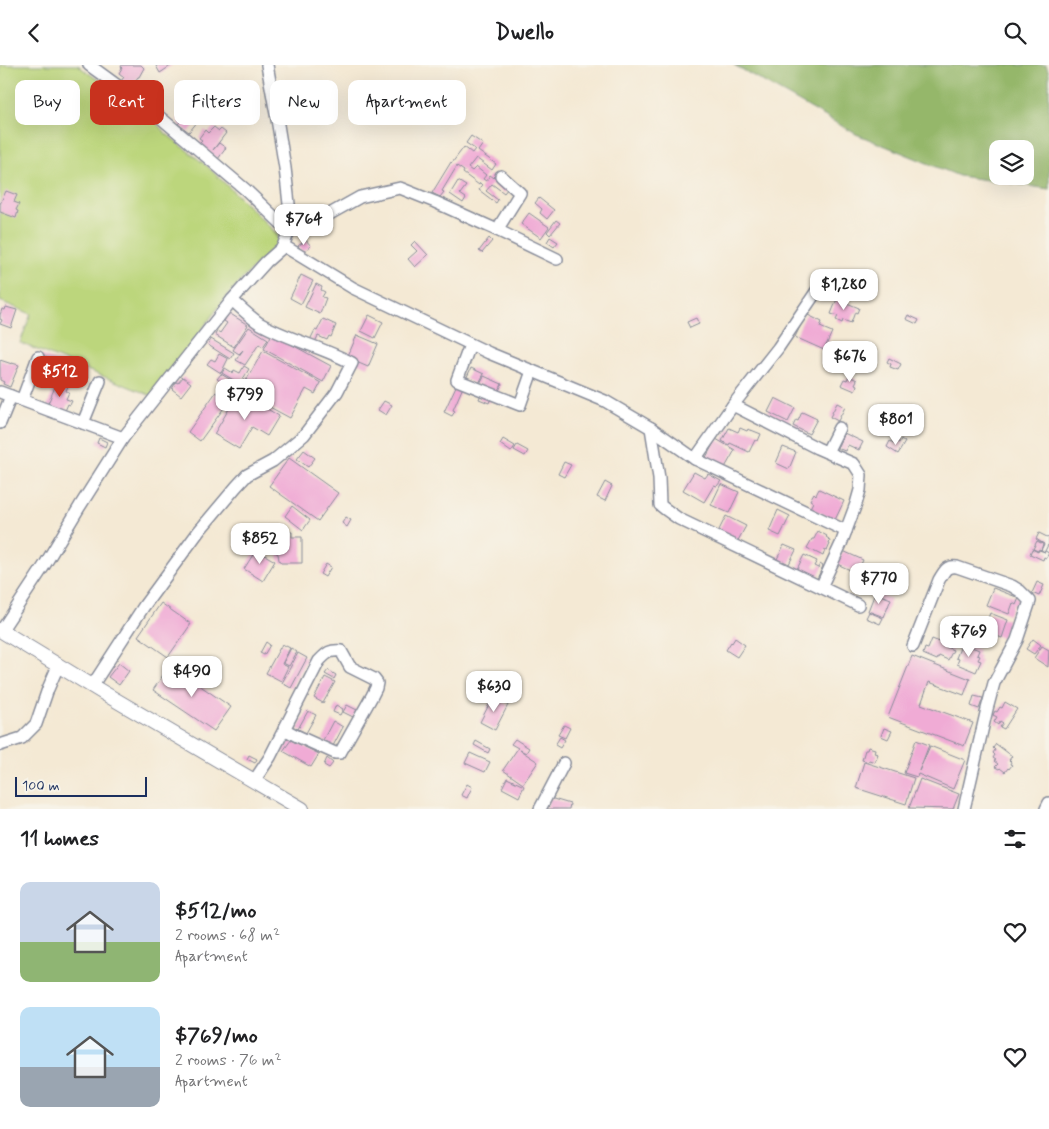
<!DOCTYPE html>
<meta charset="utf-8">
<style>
:root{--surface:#fff;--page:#f2f2f2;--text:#202124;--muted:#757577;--accent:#c8321e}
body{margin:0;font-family:Mynerve,sans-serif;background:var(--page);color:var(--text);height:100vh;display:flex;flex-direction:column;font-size:19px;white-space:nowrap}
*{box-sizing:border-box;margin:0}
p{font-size:16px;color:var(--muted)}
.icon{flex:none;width:28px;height:28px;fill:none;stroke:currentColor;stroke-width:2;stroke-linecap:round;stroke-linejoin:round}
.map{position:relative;height:744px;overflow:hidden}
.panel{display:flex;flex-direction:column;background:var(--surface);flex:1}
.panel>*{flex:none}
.guide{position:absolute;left:15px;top:15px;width:500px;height:45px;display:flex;gap:10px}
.fabs{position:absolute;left:989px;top:75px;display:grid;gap:10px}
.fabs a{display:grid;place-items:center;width:45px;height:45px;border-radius:10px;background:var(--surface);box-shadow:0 5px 20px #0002;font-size:25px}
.scale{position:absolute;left:15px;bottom:12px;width:132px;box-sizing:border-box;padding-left:5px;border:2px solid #1b2f5e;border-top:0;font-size:14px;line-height:18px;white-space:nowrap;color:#1b2f5e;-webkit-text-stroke:4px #f7f3e8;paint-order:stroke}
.price{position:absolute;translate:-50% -42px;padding:0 11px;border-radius:10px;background:#fff;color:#222;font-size:16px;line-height:32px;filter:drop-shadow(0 1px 2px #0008)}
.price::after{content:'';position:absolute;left:50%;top:30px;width:15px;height:11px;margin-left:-8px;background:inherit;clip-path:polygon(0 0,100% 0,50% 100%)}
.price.on{background:var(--accent);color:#fff}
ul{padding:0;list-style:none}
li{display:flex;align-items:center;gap:15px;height:125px;padding:0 20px}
li span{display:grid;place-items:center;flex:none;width:140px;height:100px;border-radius:10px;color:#555}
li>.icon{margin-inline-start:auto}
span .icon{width:60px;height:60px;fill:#fffc;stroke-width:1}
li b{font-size:21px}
h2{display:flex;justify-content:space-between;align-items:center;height:60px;padding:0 20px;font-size:21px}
.pill{padding:0 18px;border-radius:10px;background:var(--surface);box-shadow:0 5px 20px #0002;font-size:18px;line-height:45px}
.pill.on{background:var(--accent);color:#fff}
header{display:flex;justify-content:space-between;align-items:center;height:65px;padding:0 20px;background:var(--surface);font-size:22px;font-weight:700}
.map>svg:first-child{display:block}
</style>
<header><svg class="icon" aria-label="back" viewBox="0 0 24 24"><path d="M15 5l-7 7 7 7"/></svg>Dwello<svg class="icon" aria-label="search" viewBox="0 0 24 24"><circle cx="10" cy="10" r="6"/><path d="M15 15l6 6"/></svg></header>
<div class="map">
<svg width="1049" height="744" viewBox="0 0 1049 744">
<rect width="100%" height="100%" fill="#f7f3e8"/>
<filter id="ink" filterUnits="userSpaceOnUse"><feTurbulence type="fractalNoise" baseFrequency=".02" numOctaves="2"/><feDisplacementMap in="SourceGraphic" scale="10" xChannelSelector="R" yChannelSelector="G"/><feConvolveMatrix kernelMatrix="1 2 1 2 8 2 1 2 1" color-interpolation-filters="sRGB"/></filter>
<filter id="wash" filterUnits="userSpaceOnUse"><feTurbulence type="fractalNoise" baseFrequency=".0096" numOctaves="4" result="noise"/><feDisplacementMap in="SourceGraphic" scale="20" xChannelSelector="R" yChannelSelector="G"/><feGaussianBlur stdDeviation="1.12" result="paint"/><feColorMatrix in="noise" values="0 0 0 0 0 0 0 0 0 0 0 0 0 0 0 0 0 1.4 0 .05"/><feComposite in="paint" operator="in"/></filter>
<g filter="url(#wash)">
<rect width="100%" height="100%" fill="#f4e9d4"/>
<!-- green -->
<polygon fill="#bcd67b" stroke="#6c826c" points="0,0 78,0 84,5 153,54 164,67 207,101 277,169 279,175 275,182 250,206 227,231 152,331 20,278 31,249 0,236"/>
<!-- forest -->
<path fill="#95b76b" stroke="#587364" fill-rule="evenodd" d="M734,0H1046L1049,8V124L959,111L856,69ZM998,84H1025V111H998Z"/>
<g id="blocks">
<!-- building -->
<g fill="#f0abd5">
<polygon points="122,0 141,0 144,3 139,12 138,12 133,19 126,19 121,16 124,12 119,8 122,3 121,2"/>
<polygon points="157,0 172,0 160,8 156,1"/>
<polygon points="192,43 197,47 199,45 204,49 189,67 178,59 180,57 177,55 184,47 186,49"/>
<polygon points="214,62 219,66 221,64 226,68 213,85 219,78 226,83 218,94 199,78 202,75 199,73 205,65 208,68"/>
<polygon points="471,71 483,79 478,86 496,99 492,105 476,93 468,103 472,106 476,102 486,110 483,114 486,116 490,110 508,123 504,128 492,119 486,126 498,135 496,138 479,125 482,120 480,118 479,120 463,108 464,106 457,101 442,126 444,127 440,132 432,128 451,97 452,98 464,82 472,88 475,84 466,78"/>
<polygon points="458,116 466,121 460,129 466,133 463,138 450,129"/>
<polygon points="6,126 17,130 14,137 19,139 16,145 18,146 16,153 0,147 0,139"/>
<polygon points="539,133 554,145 547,154 540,148 542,144 535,138"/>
<polygon points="529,148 549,162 541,173 521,159"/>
<polygon points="556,155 560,158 550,170 547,167"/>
<polygon points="550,172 558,177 554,182 547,177"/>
<polygon points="489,173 492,176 482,188 479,186"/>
<polygon points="306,175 311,181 303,187 298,181"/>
<polygon points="415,176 428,190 415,202 408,194 417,186 411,180"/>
<polygon points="301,210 313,216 301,239 290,233"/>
<polygon points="316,219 322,222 321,225 325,227 322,232 326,233 320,249 305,242"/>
<polygon points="837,234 859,243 857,248 855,247 851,258 843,255 842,258 836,255 838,251 831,249"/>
<polygon points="6,242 17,245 11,263 0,259 2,255 0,254 0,250 2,244 5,245"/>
<polygon points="229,248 248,260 234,282 215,270 217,266 220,268 227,258 224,256"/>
<polygon points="806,249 822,257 820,262 832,267 824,285 795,272"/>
<polygon points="369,250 383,257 375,273 361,266"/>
<polygon points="908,250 919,255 917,259 906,254"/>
<polygon points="696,253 699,259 690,263 687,257"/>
<polygon points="323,254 336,260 331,272 329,271 327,275 318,271 315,277 310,275 315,265 317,266"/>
<polygon points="249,262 268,274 263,282 259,279 245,300 236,295 243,285 239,289 233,285"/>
<polygon points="272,269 331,301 323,317 264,284"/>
<polygon points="357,270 378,279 368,302 347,293"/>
<polygon points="211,274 234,288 230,294 208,280"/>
<polygon points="263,286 321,318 315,329 306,324 290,353 240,326"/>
<polygon points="219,289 228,294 221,308 207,299 211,294 215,296"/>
<polygon points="41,290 63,299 57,314 42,308 43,303 37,301"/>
<polygon points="889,293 901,299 898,305 890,302 891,299 887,297"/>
<polygon points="0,295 12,299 12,298 19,300 10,322 3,319 4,317 0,315"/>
<polygon points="66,297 71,299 70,301 86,307 80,322 68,317 67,320 59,317"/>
<polygon points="244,301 249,304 240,319 222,308 225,303 233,308 234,305 240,308"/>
<polygon points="471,303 484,309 478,320 466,314"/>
<polygon points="221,309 231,315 227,320 217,314"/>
<polygon points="484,311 502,319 497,330 478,322"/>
<polygon points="849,311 857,315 855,319 857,320 855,326 841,320 844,314 847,315"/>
<polygon points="183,312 191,318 181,331 172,324 176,317 178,318"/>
<polygon points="57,317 68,321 66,326 69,327 66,334 72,336 70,340 68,339 64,348 47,341"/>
<polygon points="457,319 463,322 453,345 455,346 452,351 444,347"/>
<polygon points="216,327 229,336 200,376 188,367"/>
<polygon points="239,327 279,351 267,371 252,362 239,384 214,369"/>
<polygon points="481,329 491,333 489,338 479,334"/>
<polygon points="775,333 795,343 788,357 768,347"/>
<polygon points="384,336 392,340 386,350 378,345"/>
<polygon points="837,338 845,342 838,356 830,352"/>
<polygon points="802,347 817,354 809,369 793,361 796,355 798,356"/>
<polygon points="729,363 738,367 740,363 747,366 748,364 751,366 751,365 761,369 758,376 755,375 749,387 730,378 729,380 722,376"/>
<polygon points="844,368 863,377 859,385 848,380 845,386 837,383"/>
<polygon points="99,373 107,377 105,382 97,378"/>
<polygon points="503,374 515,381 511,387 500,379"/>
<polygon points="716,374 735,385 723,406 704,396"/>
<polygon points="901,374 905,377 898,389 887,382 890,376 894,378 895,376 899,378"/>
<polygon points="517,380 528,386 525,391 514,385"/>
<polygon points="783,382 796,387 789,404 776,398"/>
<polygon points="304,385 315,393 308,402 297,394"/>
<polygon points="289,393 338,428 318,456 269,421"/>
<polygon points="564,397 571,400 564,412 558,409"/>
<polygon points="694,407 705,413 708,409 721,416 717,421 714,420 704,437 683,425"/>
<polygon points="605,417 612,421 605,436 597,432"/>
<polygon points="721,419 739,427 729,448 711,440"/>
<polygon points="819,424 844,436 835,455 810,443 813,437 810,435 814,428 816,430"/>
<polygon points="292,441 310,455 303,465 285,451"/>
<polygon points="778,445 790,451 780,471 769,466"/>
<polygon points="726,451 746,461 736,479 717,469"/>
<polygon points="346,452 351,455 347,462 342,458"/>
<polygon points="272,460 281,468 282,466 292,467 292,472 302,472 302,498 281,498 279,495 278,489 266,480 264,482 259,478"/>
<polygon points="818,466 827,471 826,472 829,474 828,475 830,476 829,479 830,479 827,486 825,485 823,491 807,483 812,474 814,474"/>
<polygon points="1039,468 1049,473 1049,481 1048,480 1045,486 1049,488 1046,493 1044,492 1043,495 1030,489 1032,484 1038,487 1039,485 1045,487 1041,485 1044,479 1036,474"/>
<polygon points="1037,476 1043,479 1041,485 1039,484 1038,486 1033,484"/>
<polygon points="784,480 796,485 789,499 783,496 781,499 776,496"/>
<polygon points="256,485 275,496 263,516 244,504"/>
<polygon points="843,486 863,495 857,508 837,499"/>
<polygon points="804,490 817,496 814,501 818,503 820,499 823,501 816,516 796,506"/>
<polygon points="326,499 331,502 325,512 320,509"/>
<polygon points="1037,517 1044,520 1039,531 1032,528"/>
<polygon points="993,523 1019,533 1016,540 1013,538 1009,549 986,540"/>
<polygon points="875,528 891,534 884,552 868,546"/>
<polygon points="161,538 191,559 168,592 138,571"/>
<polygon points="869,547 883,553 880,559 866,553"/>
<polygon points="990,548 1008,555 1002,573 983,566"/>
<polygon points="735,573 745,580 737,592 726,585 731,577 732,578"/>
<polygon points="932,574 947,580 946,582 953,585 948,595 939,591 937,595 923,589 925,583 928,584"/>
<polygon points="1033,574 1041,580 1034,589 1026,584"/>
<polygon points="266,577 270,580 264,590 260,588"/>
<polygon points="962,578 979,585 977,590 980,591 978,595 981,596 976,607 957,599 959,594 956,593"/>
<polygon points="282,579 290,583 282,599 288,602 281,616 266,608"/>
<polygon points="1042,581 1049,585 1048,602 1034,593"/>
<polygon points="291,583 297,587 289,601 283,598"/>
<polygon points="298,588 307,593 291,623 282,618"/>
<polygon points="912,591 970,614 964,630 929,617 921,639 973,658 964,681 888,652"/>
<polygon points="119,598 129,606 119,620 108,612"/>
<polygon points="170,600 231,642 214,666 153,625"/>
<polygon points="328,605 336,610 334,614 325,609"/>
<polygon points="325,612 335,617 323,638 314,633"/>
<polygon points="974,631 983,633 979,644 971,641"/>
<polygon points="493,632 508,640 495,665 480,657"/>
<polygon points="1005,637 1017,644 1004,664 1000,662 1003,658 1000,656 998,660 994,657 997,652 993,650 995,646 997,647 1000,642 1002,643"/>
<polygon points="336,640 343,644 340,650 333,647"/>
<polygon points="347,640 357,645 353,652 343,647"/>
<polygon points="308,646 316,650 306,668 298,664"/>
<polygon points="333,656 343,662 333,681 323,675"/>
<polygon points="564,660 570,663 565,673 558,670"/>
<polygon points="884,663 892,666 888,674 881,671"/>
<polygon points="560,672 565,675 560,683 555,680"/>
<polygon points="515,674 529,683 526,688 520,685 538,697 523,719 503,705 518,683 511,679"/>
<polygon points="291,675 319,689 311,702 283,686"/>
<polygon points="916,675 929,680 919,706 930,681 965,695 953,724 918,709 917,712 904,708"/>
<polygon points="476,676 490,684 488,688 474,680"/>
<polygon points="996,679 1012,691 1009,695 1011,697 1010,699 1012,700 1009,704 1008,703 1005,707 1000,703 999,704 995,702 998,699 994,696 996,695 993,693 995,690 993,688 995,685 993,683"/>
<polygon points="868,682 875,684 874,688 878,689 875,697 869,695 868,697 862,695 865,685 867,685"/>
<polygon points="470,688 490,697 485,707 465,698"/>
<polygon points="249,690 257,694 255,698 247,694"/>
<polygon points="327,693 333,698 329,703 324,700"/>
<polygon points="864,697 914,713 906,739 856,723"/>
<polygon points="507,713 524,721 519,732 502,723"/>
<polygon points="920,714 959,729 953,744 909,743"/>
<polygon points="467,719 472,722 467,733 461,730"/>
<polygon points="550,733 570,739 569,744 546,744"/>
</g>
</g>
</g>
<g filter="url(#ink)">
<use href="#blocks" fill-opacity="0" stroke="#888c99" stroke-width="1"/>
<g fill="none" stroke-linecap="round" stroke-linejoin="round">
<defs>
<g id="minor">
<polyline points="89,0 155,48 246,125 289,166 310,160 360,132 400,123 435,137 497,165 520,128 501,111"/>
<polyline points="497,165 557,194"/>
<polyline points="284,181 353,223 489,288 605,336 651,363 695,394 846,466"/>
<polyline points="470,280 457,315 520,340 532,306"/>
<polyline points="0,327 123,373"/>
<polyline points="22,335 38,292"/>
<polyline points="733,340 817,383 854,399 861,410 860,425 856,439 841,479 821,522"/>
<polyline points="0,358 11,331"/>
<polyline points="83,358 100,316"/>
<polyline points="651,363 659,413 660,440 665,444 679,454 858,540"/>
<polyline points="827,387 839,363"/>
<polyline points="695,394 733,340 778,283 820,221"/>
<polyline points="1,566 44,501 80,441 123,373 232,235 266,197 284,181 283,181 289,166 289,139 285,103 278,60 267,0"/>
<path d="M913,581L939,515C944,507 946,500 957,502L1012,521L1020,526L1030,536L1017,575L994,618L987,644L964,744"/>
<path d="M92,621L144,541L199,466L236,422L247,410L273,396L304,370L337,327L352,298C322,282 289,275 259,258C250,252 241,243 232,235"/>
<polyline points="0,680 22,673 36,659 48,624 58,601"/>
<path d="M254,716L270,692L319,596C327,588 329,585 341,586L350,602L374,614L377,618L376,623L372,631L340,688H335L297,671L284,664"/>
<polyline points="540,744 564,698"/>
<polyline points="1046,744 1049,738"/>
</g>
<polyline id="tertiary" points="0,565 102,627 302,744"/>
</defs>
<!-- minor casing -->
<use href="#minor" stroke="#888c99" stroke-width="14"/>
<!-- tertiary casing -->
<use href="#tertiary" stroke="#888c99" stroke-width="16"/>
<!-- minor -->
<use href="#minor" stroke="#fff" stroke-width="11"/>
<!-- tertiary -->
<use href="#tertiary" stroke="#fff" stroke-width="14"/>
</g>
</g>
</svg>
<div class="fabs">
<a><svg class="icon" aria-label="layers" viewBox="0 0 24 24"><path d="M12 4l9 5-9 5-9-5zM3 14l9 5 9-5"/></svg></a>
</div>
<div class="scale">100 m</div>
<b class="price" style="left:304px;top:181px">$764</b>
<b class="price" style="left:844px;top:246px">$1,280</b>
<b class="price" style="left:850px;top:318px">$676</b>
<b class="price on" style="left:60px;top:333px">$512</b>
<b class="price" style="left:245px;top:356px">$799</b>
<b class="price" style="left:896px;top:381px">$801</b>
<b class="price" style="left:260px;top:500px">$852</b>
<b class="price" style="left:879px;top:540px">$770</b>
<b class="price" style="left:969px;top:593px">$769</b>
<b class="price" style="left:192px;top:633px">$490</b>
<b class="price" style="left:494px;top:648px">$630</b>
<div class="guide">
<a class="pill">Buy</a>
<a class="pill on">Rent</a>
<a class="pill">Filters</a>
<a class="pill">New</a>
<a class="pill">Apartment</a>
</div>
</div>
<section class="panel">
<h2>11 homes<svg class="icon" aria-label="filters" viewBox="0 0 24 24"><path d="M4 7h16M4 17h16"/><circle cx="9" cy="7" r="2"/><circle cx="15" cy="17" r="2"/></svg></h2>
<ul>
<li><span style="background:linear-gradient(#c9d6e8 60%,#8fb573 0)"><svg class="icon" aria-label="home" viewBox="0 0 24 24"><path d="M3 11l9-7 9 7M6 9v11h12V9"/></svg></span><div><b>$512/mo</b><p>2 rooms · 68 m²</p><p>Apartment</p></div><svg class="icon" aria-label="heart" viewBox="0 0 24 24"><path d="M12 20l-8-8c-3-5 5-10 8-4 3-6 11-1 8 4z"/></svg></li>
<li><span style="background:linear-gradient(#bfe0f5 60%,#9aa5b1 0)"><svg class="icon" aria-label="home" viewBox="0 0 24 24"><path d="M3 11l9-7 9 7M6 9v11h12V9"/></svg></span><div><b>$769/mo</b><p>2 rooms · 76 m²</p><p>Apartment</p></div><svg class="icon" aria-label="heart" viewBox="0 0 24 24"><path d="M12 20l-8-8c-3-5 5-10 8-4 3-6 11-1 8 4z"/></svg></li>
</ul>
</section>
